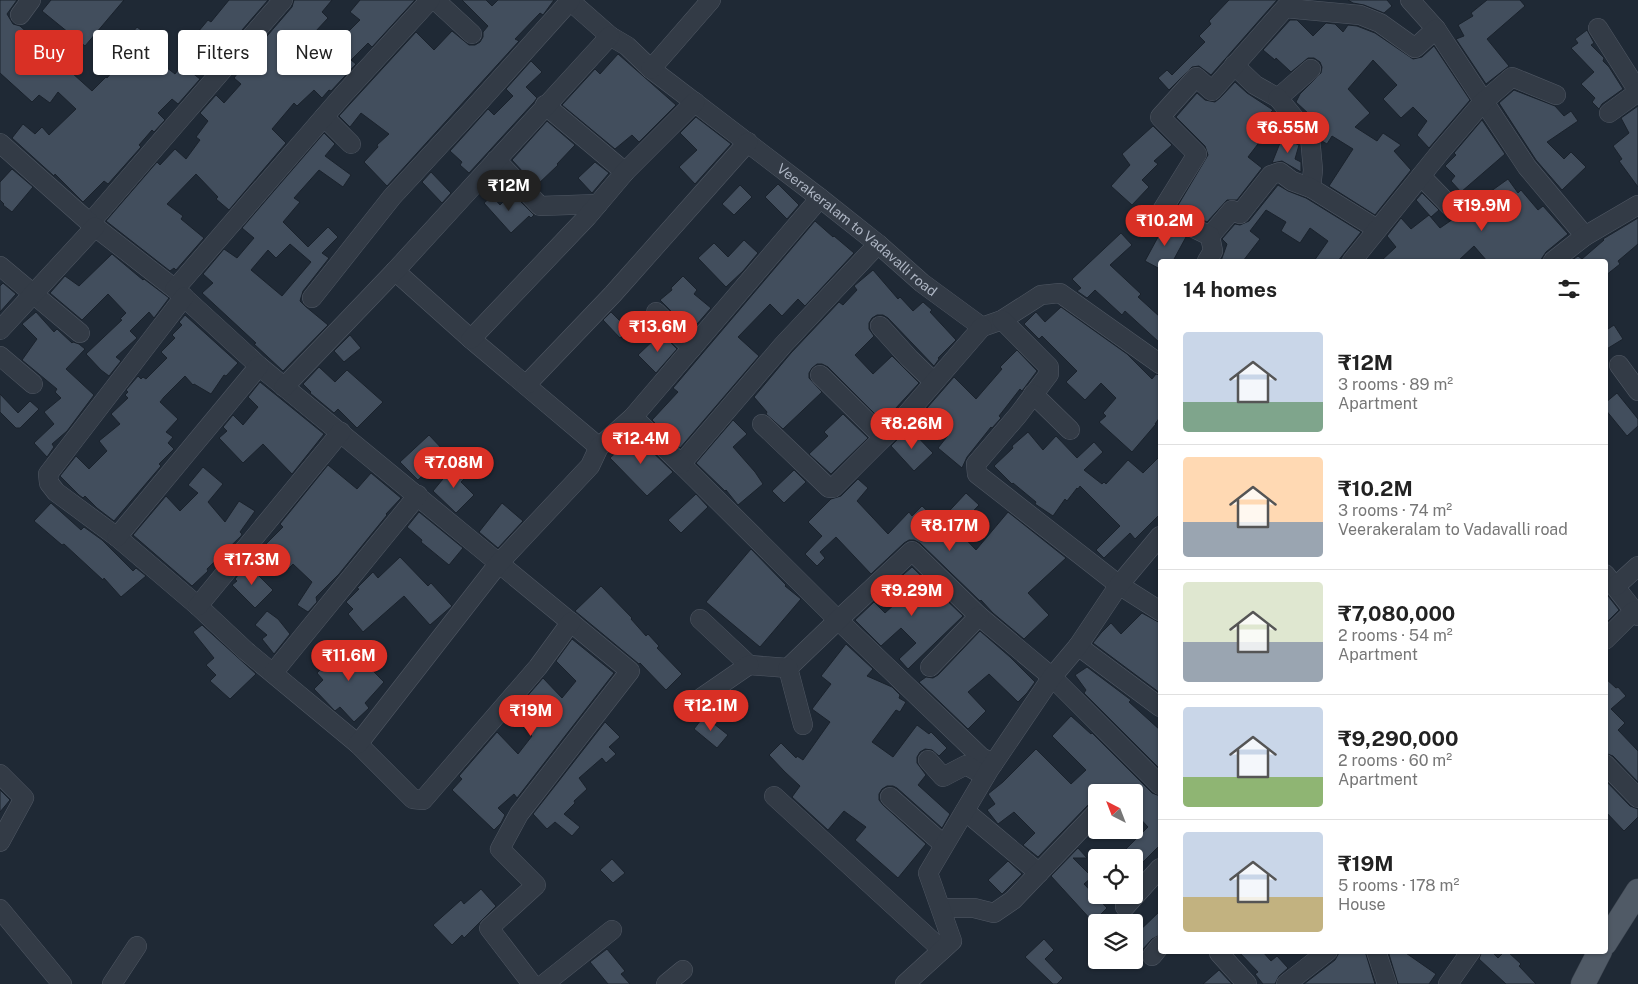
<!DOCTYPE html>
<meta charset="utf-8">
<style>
:root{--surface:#fff;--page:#f6f6f6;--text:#222;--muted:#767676;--line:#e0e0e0;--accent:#d93025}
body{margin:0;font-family:"Public Sans",sans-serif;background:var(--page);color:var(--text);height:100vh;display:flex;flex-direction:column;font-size:19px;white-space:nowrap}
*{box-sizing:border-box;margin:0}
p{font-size:16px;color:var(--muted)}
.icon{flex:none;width:28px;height:28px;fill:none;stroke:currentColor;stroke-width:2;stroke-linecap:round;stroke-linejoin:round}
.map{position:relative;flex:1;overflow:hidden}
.sheet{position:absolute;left:1158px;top:259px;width:450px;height:695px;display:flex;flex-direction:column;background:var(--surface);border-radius:5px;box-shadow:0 1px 4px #0004}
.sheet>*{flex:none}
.guide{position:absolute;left:15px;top:30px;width:475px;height:45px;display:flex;gap:10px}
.needle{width:32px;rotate:318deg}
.controls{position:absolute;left:1088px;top:784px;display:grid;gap:10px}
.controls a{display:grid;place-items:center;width:55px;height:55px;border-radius:5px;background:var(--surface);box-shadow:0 1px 4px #0004;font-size:25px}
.price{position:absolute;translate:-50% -42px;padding:0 11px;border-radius:18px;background:var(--accent);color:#fff;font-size:16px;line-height:32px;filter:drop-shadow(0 1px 2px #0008)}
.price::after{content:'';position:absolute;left:50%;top:30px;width:15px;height:11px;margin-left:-8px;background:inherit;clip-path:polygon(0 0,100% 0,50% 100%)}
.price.selected{background:#222;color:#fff}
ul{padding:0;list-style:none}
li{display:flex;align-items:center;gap:15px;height:125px;padding:0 25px}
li+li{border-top:1px solid var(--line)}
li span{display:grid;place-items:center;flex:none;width:140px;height:100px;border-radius:5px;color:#555}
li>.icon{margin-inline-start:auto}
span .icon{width:60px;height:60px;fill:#fffc;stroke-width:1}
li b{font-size:21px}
h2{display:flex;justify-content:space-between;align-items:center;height:60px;padding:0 25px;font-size:21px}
.pill{padding:0 18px;border-radius:5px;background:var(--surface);box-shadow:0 1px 4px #0004;font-size:18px;line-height:45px}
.pill.selected{background:var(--accent);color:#fff}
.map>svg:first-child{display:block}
</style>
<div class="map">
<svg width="1638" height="984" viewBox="0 0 1638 984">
<rect width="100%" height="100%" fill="#1f2935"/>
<!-- building -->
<g fill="#424e5d" stroke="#1a222c" fill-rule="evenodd">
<polygon points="0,0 17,0 7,14 13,24 20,26 92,91 106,77 107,78 130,51 122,46 137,27 146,34 137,44 160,67 162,64 175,74 182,65 200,79 178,104 172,99 158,113 165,120 154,132 152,130 139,145 141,147 108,184 104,181 83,202 55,174 54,176 12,138 23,124 35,134 42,127 49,135 76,109 58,92 50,103 39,95 32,102 0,73"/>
<polygon points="51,0 124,0 85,46 42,11"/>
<polygon points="229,0 268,0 223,52 198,32 208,20 211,22"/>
<polygon points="294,0 332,0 322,12 328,18 315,32 333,47 360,20 350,12 360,0 415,0 372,47 368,43 351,60 356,64 331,91 329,90 322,98 314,90 297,106 294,103 272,129 286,143 229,210 216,199 218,197 196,174 167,204 183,216 181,219 204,238 176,270 174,268 170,271 106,221 157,162 160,165 175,149 186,159 200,140 196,137 208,121 200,113 216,95 224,103 241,84 234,78 244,65 243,64 292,7"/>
<polygon points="462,0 486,0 492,6 498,0 554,0 543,15 540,13 515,39 519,41 387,186 364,162 378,147 377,145 389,134 361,113 350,127 339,116 416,32 434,50 452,31 469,45 475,45 480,42 483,37 483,32 488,26"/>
<polygon points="1229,0 1277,0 1211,75 1199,66 1192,67 1169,90 1158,78 1167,70 1172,75 1205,42 1199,36 1211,24 1209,21"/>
<polygon points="1348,0 1387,0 1392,6 1384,13 1364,5 1353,3"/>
<polygon points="1487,0 1520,0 1525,6 1487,39 1509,66 1486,84 1456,39 1464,36 1458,25 1473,16 1471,13"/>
<polygon points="1290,20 1297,20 1313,36 1326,23 1335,24 1343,32 1348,25 1357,26 1375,33 1413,59 1422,57 1434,46 1470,100 1429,148 1417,135 1427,121 1413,107 1401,118 1383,99 1397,85 1373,60 1348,89 1370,113 1355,127 1377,141 1383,133 1401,145 1394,151 1411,170 1375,215 1329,186 1353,149 1332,136 1327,144 1322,141 1320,134 1324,128 1296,102 1300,94 1321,73 1322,67 1320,62 1314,58 1308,58 1291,72 1276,58 1275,60 1263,50"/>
<polygon points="1587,30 1594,43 1591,45 1604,58 1603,61 1609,67 1623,89 1602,104 1599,109 1592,102 1595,98 1581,84 1594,72 1571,48 1578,43 1575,39"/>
<polygon points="618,54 676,105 639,142 632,135 615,149 562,105 595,69 600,74"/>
<polygon points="531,61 542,72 526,87 537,98 534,102 469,173 460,165 462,162 450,151 488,109 494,115 513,96 506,89"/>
<polygon points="1235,82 1247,93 1273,110 1254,129 1264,136 1248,157 1262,168 1237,200 1227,200 1207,222 1177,207 1208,155 1205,146 1176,117 1197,93 1205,100 1215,102 1220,98"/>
<polygon points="1514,90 1555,106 1564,116 1571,111 1578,121 1547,142 1564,159 1571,152 1586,167 1562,190 1536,160 1499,103"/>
<polygon points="1638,106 1638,187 1619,161 1622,159 1613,146 1629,133 1621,118"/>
<polygon points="696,117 731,144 695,184 679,167 697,150 680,133"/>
<polygon points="1482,120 1505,154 1461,192 1451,181 1455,176 1445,166 1456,155 1454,153"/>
<polygon points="547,121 575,145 557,164 558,165 536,186 512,160"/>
<polygon points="1153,126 1172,145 1154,161 1158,164 1142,180 1149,187 1132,205 1111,186 1130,165 1122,154"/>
<path d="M324,133L335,144L325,156L351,175L343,187L319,170L294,198L300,202L283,222L308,247L328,227L338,237L322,253L329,258L303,291L300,301L305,306L328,325L283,371L254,344L256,343L202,293L213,283L203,274L224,249L237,258L254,238L242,228ZM290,244L311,262L282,296L251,270L268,250L276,258Z"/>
<polygon points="1282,138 1299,145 1295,159 1301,162 1301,172 1282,161 1272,163"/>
<polygon points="595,162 609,173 592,193 578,178"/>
<polygon points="12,169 33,187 12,212 3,205 4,204 0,200 0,182"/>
<polygon points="431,172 451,193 442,203 422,182"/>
<polygon points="1508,179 1518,193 1521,190 1538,210 1543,206 1568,234 1546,252 1540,261 1487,261 1474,246 1458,261 1381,261 1396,247 1387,236 1401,218 1411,229 1429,215 1440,228 1456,217 1459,220 1475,206 1473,204"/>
<polygon points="778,184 799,205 787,219 765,197"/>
<polygon points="740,185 752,197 734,215 722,204"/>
<polygon points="1278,185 1288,191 1306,198 1361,232 1338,261 1314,261 1328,241 1310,228 1300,243 1281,231 1286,222 1266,210 1250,231 1260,239 1243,261 1221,261 1227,244 1222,239 1235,224 1240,225 1249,221"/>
<polygon points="512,193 534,215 531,218 529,216 511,233 484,203 492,196 500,205"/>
<polygon points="1422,193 1439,210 1431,217 1416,200"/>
<polygon points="1638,218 1638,244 1618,261 1620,264 1605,276 1605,261 1571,261 1578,256 1582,259 1604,240 1603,239"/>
<polygon points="815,221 833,237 834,236 854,253 805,306 798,299 782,316 770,304 738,337 759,356 680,448 652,420 678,392 673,388"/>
<polygon points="1164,226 1186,237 1173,261 1160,261 1160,269 1145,261"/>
<polygon points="1121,233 1132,245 1110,265 1141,294 1138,297 1160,317 1160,343 1125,311 1122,315 1095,290 1087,298 1077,291 1081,288 1072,279"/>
<polygon points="744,240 758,253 743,271 726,287 698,258 714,243 728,257"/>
<polygon points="112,254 143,280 144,279 169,298 154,318 149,312 130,331 137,338 116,357 121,361 109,376 101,370 86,354 122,320 120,319 126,313 108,294 82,320 50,293 65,276 79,286"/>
<polygon points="873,270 898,299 900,297 913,311 923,302 932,310 930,312 956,340 938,358 939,359 934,366 888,318 883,315 877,315 872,318 869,323 869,329 874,336 855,355 873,374 892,356 919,383 883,422 828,367 822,364 817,364 812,368 809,373 809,378 822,392 783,429 766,414 767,412 754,397 791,353 839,302 843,305 857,290 854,286"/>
<polygon points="683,276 697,290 694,294 711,308 691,331 660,300 672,290 671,288"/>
<polygon points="3,283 16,294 0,312 0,286"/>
<polygon points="1061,307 1127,354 1152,379 1156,374 1160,375 1160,417 1155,424 1156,424 1132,452 1099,422 1106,416 1103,413 1116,398 1101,383 1085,400 1066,382 1077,371 1042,336 1039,339 1024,324 1036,312 1045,322"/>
<polygon points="36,312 54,332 57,329 72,343 73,342 79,344 85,349 66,369 94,395 67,431 52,444 54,447 47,457 34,443 54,424 44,412 61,398 55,392 57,389 22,360 37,339 22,324"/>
<polygon points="611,312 629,330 620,338 603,320"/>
<polygon points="185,315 238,363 226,376 224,375 211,394 194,384 193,385 185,376 164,397 160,402 178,419 166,432 173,437 168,443 174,449 159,464 161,466 114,521 97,508 85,496 83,498 79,495 60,476 76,456 89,469 107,451 99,441 120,424 111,414 128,398 125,395 128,392 126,390 138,376 141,379 143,377 146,379 167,358 161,352 175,338 172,335 182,325 179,322"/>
<polygon points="1614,325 1623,339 1605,350 1605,331"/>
<polygon points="661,333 677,349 656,373 638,355"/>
<polygon points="350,335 361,348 344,362 334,351"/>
<polygon points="1017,350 1037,371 1022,391 1020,389 999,416 1001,418 992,428 991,427 967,457 962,468 938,448 950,433 927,408 954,377 976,399 1002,369 1000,367"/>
<polygon points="319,367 335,382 347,370 383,402 357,428 338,409 334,413 310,393 311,392 303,384"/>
<polygon points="260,382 324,434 292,474 263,444 243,463 219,438 227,431 223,427 233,415 243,425 258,407 248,397"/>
<polygon points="1617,393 1638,419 1638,426 1627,436 1605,409 1605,403"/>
<polygon points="0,394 18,413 30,401 39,409 20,428 16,428 0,412"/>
<polygon points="843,414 868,438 831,474 809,454 828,436 824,432"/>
<polygon points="733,420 747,434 733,447 755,472 763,484 738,505 726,490 725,491 696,463"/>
<polygon points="909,428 933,453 914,471 891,446"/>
<polygon points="1028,432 1043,450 1056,436 1077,458 1094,442 1103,452 1084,470 1102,484 1104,482 1106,484 1128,460 1143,473 1160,456 1160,514 1135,539 1130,533 1104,558 1096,550 1120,526 1080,486 1078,489 1077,488 1067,501 1065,499 1053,516 1035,504 1036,502 1013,483 1012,484 994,466 1013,448 1012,446"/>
<polygon points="429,435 445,452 418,480 400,462"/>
<polygon points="635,435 673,472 647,496 610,458"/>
<polygon points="457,462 469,474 461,482 474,495 456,513 433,491"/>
<polygon points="328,465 357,489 371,473 401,498 386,514 387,515 339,574 316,597 317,602 308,612 297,605 312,582 293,564 288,569 265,545 283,527 280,524"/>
<polygon points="203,467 223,484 208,502 225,522 239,501 255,511 240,532 242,534 241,536 207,569 208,571 192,586 133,535 166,496 180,511 198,493 188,485"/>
<polygon points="794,470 806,482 784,503 772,491"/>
<polygon points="858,479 868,488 857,501 888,534 909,512 912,516 922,506 939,522 966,493 979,505 956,529 976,550 1008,512 1066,558 1028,593 1049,615 1024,639 993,613 981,600 980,601 920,543 914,540 909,540 904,543 871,574 836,537 820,552 825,558 817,566 805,554 822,536 808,522 831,499 841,496"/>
<polygon points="696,494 708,507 681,533 668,520"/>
<polygon points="51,503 81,530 84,527 102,540 133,571 136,568 146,576 121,597 104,578 103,580 64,544 62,545 34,521"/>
<polygon points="502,503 523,521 498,548 479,532"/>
<polygon points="419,512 463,548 449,565 421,542 422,540 407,527"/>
<polygon points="751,549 786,585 785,586 801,599 760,647 706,602"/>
<polygon points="400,557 428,586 431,583 452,606 430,625 404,596 363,632 348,614 353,609 346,602 359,589 357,588 373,572 378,578"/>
<polygon points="247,564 273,590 255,608 232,585 237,581 235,579"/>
<polygon points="912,567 963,616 908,669 899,659 916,643 901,628 881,646 855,620 874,602 885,613 907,593 896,581"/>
<polygon points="601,586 632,618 631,619 646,636 648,634 659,646 657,648 682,674 666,690 640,663 639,664 575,611"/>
<polygon points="1605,592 1619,610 1607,622 1605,619"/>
<polygon points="267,611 278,619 290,634 274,654 262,639 267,635 255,625"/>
<polygon points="1142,613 1160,623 1160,693 1093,643 1101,633 1111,623 1121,634"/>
<polygon points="202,625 256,674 230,699 210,681 216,675 206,665 214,658 193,632"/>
<polygon points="980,631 1010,657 1035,682 1027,693 1018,702 989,674 968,692 986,711 968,729 919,682 926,677 933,678 938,675"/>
<polygon points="572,639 614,673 517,798 514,794 498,808 505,815 501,823 494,830 452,790 462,779 459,776 497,732 518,754 532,736 511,715 543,678 562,698 576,681 556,661"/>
<polygon points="846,644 873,669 867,676 892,687 900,695 899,698 906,702 900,712 896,710 872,742 893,757 917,725 929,734 931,732 947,748 939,756 932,750 925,749 920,752 917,757 917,763 926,775 918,785 950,814 942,828 897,788 893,786 887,786 882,789 879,794 879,800 883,805 926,844 898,878 855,840 866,827 844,811 828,830 792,797 800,786 784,771 769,755 781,743 796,758 797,756 803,760 830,722 812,709 831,684 821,676"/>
<polygon points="368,645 379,656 368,666 384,682 365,703 369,708 354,722 340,707 335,711 314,689 323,680 317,673 341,647 354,658"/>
<polygon points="1087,667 1131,700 1129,702 1160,730 1160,769 1084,693 1086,690 1075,675"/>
<polygon points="1605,678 1616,688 1618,687 1626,696 1611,709 1625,723 1618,730 1638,751 1638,782 1613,756 1605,753"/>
<polygon points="704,716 728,735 717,748 694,729"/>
<polygon points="1071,716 1091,734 1092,733 1152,793 1160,796 1160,845 1134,871 1134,858 1117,858 1148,827 1134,812 1134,792 1118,792 1111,786 1103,792 1096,792 1095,801 1088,805 1038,857 1023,845 1035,833 1014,812 998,824 987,810 995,804 988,794 1003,782 1036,749 1071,784 1086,770 1052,736"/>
<polygon points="605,722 620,737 609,747 616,754 606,763 602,758 579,778 587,789 574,801 575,803 564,814 580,827 572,836 555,822 547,829 533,814"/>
<polygon points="1605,780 1630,806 1638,809 1638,817 1624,831 1605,811"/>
<polygon points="0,790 10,800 0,812"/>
<polygon points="1078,848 1087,858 1073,858 1092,877 1084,884 1107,908 1093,922 1051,876"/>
<polygon points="612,859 625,873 613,883 600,870"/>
<polygon points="1008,861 1022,874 1002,894 988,880"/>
<polygon points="481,889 496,906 464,938 462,935 452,945 433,925 461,900 464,904"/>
<polygon points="1160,911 1160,935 1152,939 1134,959 1134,936"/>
<polygon points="1044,939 1054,950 1045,959 1063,978 1057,984 1053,984 1025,957"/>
<polygon points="607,949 625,971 621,974 630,984 608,984 590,962"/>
<polygon points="1238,951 1262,951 1271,961 1277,956 1288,968 1279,976 1275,984 1263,984 1255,974 1258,972"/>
<polygon points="1340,951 1365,951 1375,984 1304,984 1335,960"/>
<polygon points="1388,951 1403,951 1436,974 1429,984 1398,984"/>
<polygon points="1482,951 1491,951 1498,958 1505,951 1507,951 1521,964 1519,966 1536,984 1506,984 1479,959"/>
<polygon points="1219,970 1232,984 1203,984"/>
</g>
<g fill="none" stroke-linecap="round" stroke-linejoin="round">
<defs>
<g id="minor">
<polyline points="283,0 90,223 175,289 259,366 630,671 519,814 500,849 536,885 489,928 532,984"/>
<polyline points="435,0 472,34"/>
<path id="s1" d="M569,0L610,36L627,46L651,69L820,198L878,244L922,283L982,327L1002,320L1041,295L1060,293L1160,364"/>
<polyline points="1410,0 1436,29"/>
<polyline points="20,15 31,0"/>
<polyline points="1598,28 1638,91"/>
<polyline points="1234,65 1255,85 1278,98 1311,69"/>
<polyline points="651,69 711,0"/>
<polyline points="1278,98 1310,137 1313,170 1311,188"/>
<polyline points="545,105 625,172"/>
<polyline points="1609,113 1638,92"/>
<polyline points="324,117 351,144"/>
<polyline points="0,143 90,223"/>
<polyline points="496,160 540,206 598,204"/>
<polyline points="1421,176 1450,206"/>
<polyline points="1210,236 1232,210 1240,214 1271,175 1280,172 1292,181 1311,188 1377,229"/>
<polyline points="878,244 783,345 681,464 838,620 981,757 993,764"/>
<polyline points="1207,261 1213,251 1210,236 1161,212 1197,154 1160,117 1196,77 1212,91 1285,8 1360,15 1380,23 1415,48 1436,29 1527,167 1585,236"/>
<polyline points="1352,261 1441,151 1483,102 1512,77 1556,95"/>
<polyline points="1553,261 1585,236 1638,205"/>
<polyline points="0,266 80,333"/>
<polyline points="395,271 471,339 599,447"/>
<polyline points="175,289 342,96 430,0"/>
<polyline points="184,297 48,474 49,483 56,492 117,537 198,606 246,651 358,744 413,799 423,800 538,667 571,622"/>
<polyline points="312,298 392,197 474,108 570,1"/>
<polyline points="656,312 692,348"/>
<polyline points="1002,320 1049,367 1049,374 1018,415 976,464 977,474 1119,585 1160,611"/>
<polyline points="880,326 909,358 934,382"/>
<polyline points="0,330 95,227"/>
<polyline points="471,339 587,217 625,172 695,102"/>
<polyline points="0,356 33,384"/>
<polyline points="1619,365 1638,391"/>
<polyline points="820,375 883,437"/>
<polyline points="526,385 613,294 748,142"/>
<polyline points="284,387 395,271 610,36"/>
<polyline points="1033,394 1070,430"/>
<polyline points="633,417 681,464"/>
<polyline points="762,424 829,488 833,488 906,415 982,327"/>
<polyline points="117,537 259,366"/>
<polyline points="1605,574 1638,616"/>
<polyline points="1616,586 1638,566"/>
<polyline points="198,606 341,432"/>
<polyline points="700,619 749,665 788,668 838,620 912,551 979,616 1052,677 1160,785"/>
<polyline points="1605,640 1634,611"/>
<polyline points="1078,646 1160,707"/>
<polyline points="930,667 979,616"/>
<polyline points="788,668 803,725"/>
<polyline points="273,673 418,495"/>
<polyline points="701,698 749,665"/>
<polyline points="358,744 499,563 590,466 599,447 633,417 820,198"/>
<polyline points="928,760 943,777 966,765 985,776"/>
<polyline points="1605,764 1638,798"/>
<polyline points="0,774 24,798 0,842"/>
<polyline points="774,796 942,950"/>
<polyline points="890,797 944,845"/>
<polyline points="965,811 1039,873"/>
<polyline points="1125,907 1160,868"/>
<polyline points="941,908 974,908 994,913 1013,900 1096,813"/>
<polyline points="0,909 62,984"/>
<polyline points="1376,951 1387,984"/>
<polyline points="1219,953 1247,984"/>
<polyline points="1152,956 1160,946"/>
<polyline points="112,984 137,946"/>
<polyline points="544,984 612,930"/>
<polyline points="666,984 683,970"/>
<polyline points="905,984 952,941 928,873 989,770 1052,677 1078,646 1119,585 1160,536"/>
<polyline points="1286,984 1328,951"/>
<polyline points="1448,984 1471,951"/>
</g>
<g id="major">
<polyline points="1605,943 1638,891"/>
<polyline points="1583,984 1600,951"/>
</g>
</defs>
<!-- minor casing -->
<use href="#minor" stroke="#505864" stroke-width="20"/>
<!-- major casing -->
<use href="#major" stroke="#3c444f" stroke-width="25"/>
<!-- minor -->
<use href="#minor" stroke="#333b46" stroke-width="19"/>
<!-- major -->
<use href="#major" stroke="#505a66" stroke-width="24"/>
</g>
<g text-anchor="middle" stroke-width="5" stroke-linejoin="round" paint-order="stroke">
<!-- street labels -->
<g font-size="14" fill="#adb5c3" stroke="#18202a">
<text dy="5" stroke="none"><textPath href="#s1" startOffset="369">Veerakeralam to Vadavalli road</textPath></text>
</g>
</g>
</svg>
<div class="controls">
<a><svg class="needle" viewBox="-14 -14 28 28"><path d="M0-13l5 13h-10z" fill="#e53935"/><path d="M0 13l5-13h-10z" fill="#767676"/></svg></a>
<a><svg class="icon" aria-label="locate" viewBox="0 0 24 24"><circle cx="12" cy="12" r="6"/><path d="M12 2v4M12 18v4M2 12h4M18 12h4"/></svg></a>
<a><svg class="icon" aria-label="layers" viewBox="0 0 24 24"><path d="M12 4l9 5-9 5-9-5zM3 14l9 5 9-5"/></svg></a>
</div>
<b class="price" style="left:1288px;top:154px">₹6.55M</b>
<b class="price selected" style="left:509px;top:212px">₹12M</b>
<b class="price" style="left:1482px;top:232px">₹19.9M</b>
<b class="price" style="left:1165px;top:247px">₹10.2M</b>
<b class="price" style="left:658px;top:353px">₹13.6M</b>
<b class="price" style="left:912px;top:450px">₹8.26M</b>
<b class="price" style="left:641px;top:465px">₹12.4M</b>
<b class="price" style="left:454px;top:489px">₹7.08M</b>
<b class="price" style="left:950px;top:552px">₹8.17M</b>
<b class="price" style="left:252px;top:586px">₹17.3M</b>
<b class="price" style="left:912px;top:617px">₹9.29M</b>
<b class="price" style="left:349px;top:682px">₹11.6M</b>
<b class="price" style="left:711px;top:732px">₹12.1M</b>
<b class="price" style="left:531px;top:737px">₹19M</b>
<div class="guide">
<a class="pill selected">Buy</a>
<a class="pill">Rent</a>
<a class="pill">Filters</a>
<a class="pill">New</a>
</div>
<section class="sheet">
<h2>14 homes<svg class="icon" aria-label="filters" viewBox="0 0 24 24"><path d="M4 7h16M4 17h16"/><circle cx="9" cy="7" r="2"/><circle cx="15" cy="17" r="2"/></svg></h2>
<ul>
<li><span style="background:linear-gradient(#c9d6e8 70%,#7fa58c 0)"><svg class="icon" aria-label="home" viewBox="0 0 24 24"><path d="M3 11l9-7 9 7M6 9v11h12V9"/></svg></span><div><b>₹12M</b><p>3 rooms · 89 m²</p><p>Apartment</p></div></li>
<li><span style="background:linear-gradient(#ffd9b3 65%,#9aa5b1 0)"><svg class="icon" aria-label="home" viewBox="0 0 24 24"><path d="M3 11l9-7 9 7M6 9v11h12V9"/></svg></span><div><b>₹10.2M</b><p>3 rooms · 74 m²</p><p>Veerakeralam to Vadavalli road</p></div></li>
<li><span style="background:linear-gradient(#dfe7d0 60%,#9aa5b1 0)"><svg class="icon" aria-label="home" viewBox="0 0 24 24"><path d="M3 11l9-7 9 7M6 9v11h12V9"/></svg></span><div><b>₹7,080,000</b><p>2 rooms · 54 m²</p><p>Apartment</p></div></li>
<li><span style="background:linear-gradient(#c9d6e8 70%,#8fb573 0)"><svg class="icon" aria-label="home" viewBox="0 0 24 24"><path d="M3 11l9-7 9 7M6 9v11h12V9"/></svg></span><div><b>₹9,290,000</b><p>2 rooms · 60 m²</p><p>Apartment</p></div></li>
<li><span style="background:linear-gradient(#c9d6e8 65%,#c2b280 0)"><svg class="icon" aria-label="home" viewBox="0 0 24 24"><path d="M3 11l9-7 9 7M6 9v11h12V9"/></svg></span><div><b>₹19M</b><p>5 rooms · 178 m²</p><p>House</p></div></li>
</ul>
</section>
</div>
